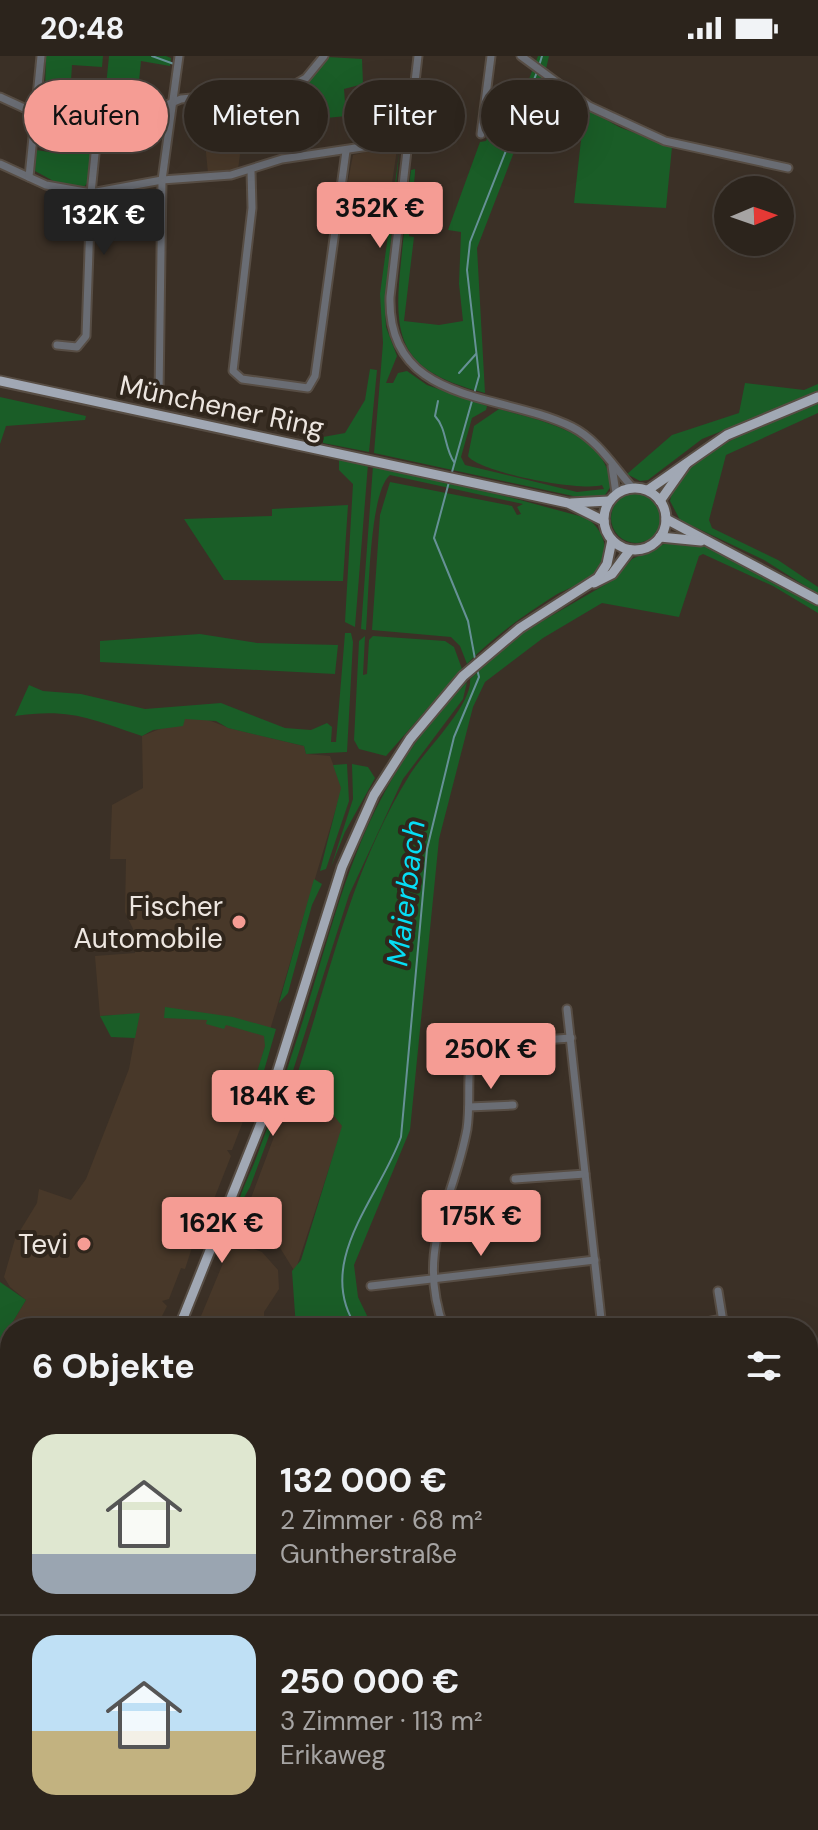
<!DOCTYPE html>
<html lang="de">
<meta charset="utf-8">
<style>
:root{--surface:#2c241c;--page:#383029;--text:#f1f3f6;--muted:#a6a4a3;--line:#48413b;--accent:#f59c94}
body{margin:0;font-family:"DM Sans",sans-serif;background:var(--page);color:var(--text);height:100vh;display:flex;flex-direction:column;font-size:30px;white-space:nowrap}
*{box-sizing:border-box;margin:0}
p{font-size:26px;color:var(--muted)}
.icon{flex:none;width:44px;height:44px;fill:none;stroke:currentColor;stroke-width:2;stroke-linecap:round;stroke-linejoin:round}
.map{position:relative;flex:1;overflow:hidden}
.sheet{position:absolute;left:0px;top:1262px;width:818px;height:512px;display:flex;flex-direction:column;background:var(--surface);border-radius:32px 32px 0 0;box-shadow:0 8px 32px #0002,0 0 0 2px var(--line)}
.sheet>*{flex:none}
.banner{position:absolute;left:24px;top:24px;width:770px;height:72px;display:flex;gap:16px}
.needle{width:52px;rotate:88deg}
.controls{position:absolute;left:714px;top:120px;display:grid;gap:16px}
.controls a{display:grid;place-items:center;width:80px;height:80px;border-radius:50%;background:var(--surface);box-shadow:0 8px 32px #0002,0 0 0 2px var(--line);font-size:40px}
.price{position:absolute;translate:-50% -68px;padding:0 18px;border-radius:8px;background:var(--accent);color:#111;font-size:26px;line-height:52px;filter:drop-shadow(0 2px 4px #0008)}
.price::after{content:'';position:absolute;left:50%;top:48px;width:24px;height:18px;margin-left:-12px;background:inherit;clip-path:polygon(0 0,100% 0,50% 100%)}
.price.active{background:#222;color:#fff}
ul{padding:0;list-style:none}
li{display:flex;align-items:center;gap:24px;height:200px;padding:0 32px}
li+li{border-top:2px solid var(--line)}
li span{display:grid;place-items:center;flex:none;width:224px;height:160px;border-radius:24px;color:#555}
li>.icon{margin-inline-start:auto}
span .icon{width:96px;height:96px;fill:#fffc;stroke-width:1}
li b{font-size:34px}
h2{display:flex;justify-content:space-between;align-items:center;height:96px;padding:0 32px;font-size:34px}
.pill{padding:0 28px;border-radius:36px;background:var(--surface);box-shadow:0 8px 32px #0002,0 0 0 2px var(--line);font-size:28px;line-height:72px}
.pill.active{background:var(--accent);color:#111}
.status{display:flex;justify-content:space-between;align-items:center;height:56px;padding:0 40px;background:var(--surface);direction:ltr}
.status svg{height:22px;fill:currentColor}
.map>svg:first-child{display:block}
</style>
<div class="status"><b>20:48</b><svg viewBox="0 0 49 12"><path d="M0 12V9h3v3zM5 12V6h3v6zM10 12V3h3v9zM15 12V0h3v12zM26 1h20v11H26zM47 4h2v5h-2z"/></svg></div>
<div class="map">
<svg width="818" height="1774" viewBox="0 0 818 1774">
<rect width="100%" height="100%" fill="#3b3026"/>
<!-- built -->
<g fill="#483829">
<polygon points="272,40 274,48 241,90 238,114 208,117 201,46"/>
<polygon points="392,90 397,93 391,134 347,130 353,99"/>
<polygon points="203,662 229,672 304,690 306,698 330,700 342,732 242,1068 232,1094 227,1094 231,1100 203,1171 199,1170 185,1213 181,1212 169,1243 162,1245 167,1250 156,1272 10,1272 10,1570 6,1569 0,1580 0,1287 26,1244 10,1231 4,1221 15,1183 37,1147 39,1133 71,1144 86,1123 129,1013 139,958 100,960 95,900 135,897 135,877 125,856 126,803 110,803 112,749 143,732 142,680 185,663"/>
<polygon points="295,1025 304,1032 309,1028 343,1070 295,1216 277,1187 242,1166"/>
<polygon points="231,1188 244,1189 262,1196 278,1214 279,1233 264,1256 264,1272 196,1272"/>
<polygon points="10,1607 10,1694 0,1688 0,1623"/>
</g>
<!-- green -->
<g fill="#1a5d27">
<polygon points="46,0 103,0 102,11 72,9 70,40 45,35"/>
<polygon points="109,0 166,0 171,2 170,10 141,5 136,54 106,54 104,50"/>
<path d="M538,0H549L546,13L477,192L485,337C402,315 392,287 401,206C404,175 407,145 411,114L415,113V117L409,180L414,181L404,265L439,269L463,265L459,228L461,176L448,174L480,86L486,85L490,75L485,68V49L518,51Z"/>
<polygon points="328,1 362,3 363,28 344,33 346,60 258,69 288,38 309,26"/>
<polygon points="587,53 619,71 672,91 666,152 574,147 584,57"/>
<polygon points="82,89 92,91 88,126 84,131 59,128 35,115 36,94 56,97"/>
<path d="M399,98L385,248L386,271L397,300L386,327H393L398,317L407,315L427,329L487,350L486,354L472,362L461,401L465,409L577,436L604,433L602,429C582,436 478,416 468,400L474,370L499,353C541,365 607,376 611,430L603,442L573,440L374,397L383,287L380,238Z"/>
<polygon points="370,313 377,314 369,396 323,387 323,381 345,377 365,344"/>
<polygon points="745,327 804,334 818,328 818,336 702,383 648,424 640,425 627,418 672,379 739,357"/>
<polygon points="0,341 86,360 85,364 6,370 0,388"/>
<path d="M818,347V357L726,399L709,464L712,472L778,504L818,531V538L764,504L680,464L670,445C678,395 777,365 818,347Z"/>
<polygon points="339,402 368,408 355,571 345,566 353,428 339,414"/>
<path d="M373,410L475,432L587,462C604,474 612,497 597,515C588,527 567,532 554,540C524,559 492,582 467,608L460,590L451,581L372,574L380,459L390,426L512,450L517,459L521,458L517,451L523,448L390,419C369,436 369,543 366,574L361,573Z"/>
<circle cx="636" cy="462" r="25"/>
<polygon points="348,449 343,525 224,524 184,463 272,460 272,453"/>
<path d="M666,487C718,482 776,523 818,550V557L773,530L703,498L699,500L679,561L602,547L543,582L485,626L473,651L439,783L410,1074L354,1209L358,1241L373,1272H296L292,1215L301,1204L342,1070L309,1028L304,1032L295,1025C329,922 351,813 409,720C423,696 473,649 470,623L520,578L613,524L632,503Z"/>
<path d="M345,577H351L353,586L347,696L306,698L304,690L228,672L216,665L185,663L183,670L153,674L142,680C90,663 71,652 15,660L29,629L43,635L81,638L145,653L221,647L285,672L311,674L327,667L332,671L331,686H336Z"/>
<polygon points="200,578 257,587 338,589 335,618 100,606 100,585"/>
<polygon points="365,580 363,619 367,618 369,584 373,580 445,585 454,591 462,613 386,700 359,693 354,684 359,585"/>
<path d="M467,626L463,643L403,723L349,839L291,1021L250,1131L236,1156C239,1139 248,1122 255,1105C268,1071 280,1036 291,1001C341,854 351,744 467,626Z"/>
<polygon points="347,708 349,745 326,813 320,815 341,732 333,709"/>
<polygon points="352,708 368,711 375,722 345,776 331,811 353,743"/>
<polygon points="314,823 322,828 312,849 288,937 279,947"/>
<polygon points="165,951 233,961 276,973 259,1032 253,1029 265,990 264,980 226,969 224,973 206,968 207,964 164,962"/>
<polygon points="140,957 135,982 111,981 100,960"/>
<polygon points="0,1226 26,1244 0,1287"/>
<polygon points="328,1764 519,1764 520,1774 334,1774"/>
</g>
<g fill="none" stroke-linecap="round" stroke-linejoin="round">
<!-- stream -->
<g stroke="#669196" stroke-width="2">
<polyline points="152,0 174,8"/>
<polyline points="539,10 542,0"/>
<polyline points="459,317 476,298"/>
<path d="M438,345L435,360C447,373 444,391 454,406"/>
<polyline points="452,416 479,320 467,214 470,186 537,16"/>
<polyline points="449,426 434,482 468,565 475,603"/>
<path d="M357,1272C313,1207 379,1142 401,1081L427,793L454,681L479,621L477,613"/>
<polyline points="454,1764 455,1774"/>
</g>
<defs>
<g id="minor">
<path d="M418,0L390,241C387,350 502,336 572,371C598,384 614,411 632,431"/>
<polyline points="521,0 589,50 665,85 788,112"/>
<polyline points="38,40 65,43 99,59 142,59 181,43 287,33 306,22 324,0"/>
<polyline points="0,41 35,57"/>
<polyline points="481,78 491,0"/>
<polyline points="0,108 46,129 91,137 162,124 231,119 282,103 409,84"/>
<polyline points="251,115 252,152 233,315 242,323 308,332 315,320 346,95"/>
<polyline points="29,121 41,0"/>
<polyline points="57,289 77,291 86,280 91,137 99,59"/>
<polyline points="159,339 162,124 179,0"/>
<polyline points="612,410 616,437"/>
<polyline points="567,953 602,1272"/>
<polyline points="469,1051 513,1049"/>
<polyline points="515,1123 585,1118"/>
<polyline points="371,1230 595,1204"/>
<polyline points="718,1235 724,1272"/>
<path d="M444,1272C415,1192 453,1148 467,1073C471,1047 466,1019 472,993L485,988L571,982"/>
<polyline points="606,1272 651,1272"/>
<polyline points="673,1272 723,1263"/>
<polyline points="808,1384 818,1379"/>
<polyline points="808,1640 818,1641"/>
<polyline points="808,1666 818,1682"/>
<polyline points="0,1719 10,1717"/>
<polyline points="60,1764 62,1774"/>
<polyline points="159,1764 160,1774"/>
<polyline points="250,1764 253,1774"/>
<polyline points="277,1774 288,1764"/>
<polyline points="636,1774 638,1764"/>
</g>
<g id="major">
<polyline points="0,325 568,447 604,465"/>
<circle cx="635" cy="463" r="31"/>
<polyline points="648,434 727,379 818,341"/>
<polyline points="660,445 686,408"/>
<polyline points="571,447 609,445"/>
<polyline points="666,463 818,544"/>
<polyline points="660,481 701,485"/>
<polyline points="594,527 612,518 630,494"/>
<polyline points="179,1272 263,1062 342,811 374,739 410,683 463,620 520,572 598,522 607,508 612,484"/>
<polyline points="0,1605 10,1589"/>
</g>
</defs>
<!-- minor casing -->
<use href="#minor" stroke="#574d44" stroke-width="11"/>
<!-- major casing -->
<use href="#major" stroke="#574d44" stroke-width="13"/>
<!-- minor -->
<use href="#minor" stroke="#6a6d74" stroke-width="7"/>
<!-- major -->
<use href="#major" stroke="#a1a8b4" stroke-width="9"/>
</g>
<!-- markers -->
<g fill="#f59c94" stroke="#30261c" stroke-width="3">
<circle cx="239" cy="866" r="8"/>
<circle cx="84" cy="1188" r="8"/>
</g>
<g text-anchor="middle" stroke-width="8" stroke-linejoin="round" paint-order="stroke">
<!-- street labels -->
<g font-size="28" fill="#ede6e0" stroke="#30261c">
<text transform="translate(222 350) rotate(12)" y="10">Münchener Ring</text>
</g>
<!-- poi labels -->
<g font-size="28" fill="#ede6e0" stroke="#30261c" text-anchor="end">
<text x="223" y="860">Fischer<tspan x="223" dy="32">Automobile</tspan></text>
<text x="68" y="1198">Tevi</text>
</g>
<!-- water labels -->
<g font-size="30" font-style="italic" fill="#06ddf4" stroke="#30261c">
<text transform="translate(406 837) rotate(-83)" y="10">Maierbach</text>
</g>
</g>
</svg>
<div class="controls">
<a><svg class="needle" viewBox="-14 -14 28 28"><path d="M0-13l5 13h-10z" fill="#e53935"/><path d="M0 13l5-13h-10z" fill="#a6a4a3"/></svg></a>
</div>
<b class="price" style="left:380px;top:194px">352K €</b>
<b class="price active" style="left:104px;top:201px">132K €</b>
<b class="price" style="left:491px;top:1035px">250K €</b>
<b class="price" style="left:273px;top:1082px">184K €</b>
<b class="price" style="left:481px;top:1202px">175K €</b>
<b class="price" style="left:222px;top:1209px">162K €</b>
<div class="banner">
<a class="pill active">Kaufen</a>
<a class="pill">Mieten</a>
<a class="pill">Filter</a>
<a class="pill">Neu</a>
</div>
<section class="sheet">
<h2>6 Objekte<svg class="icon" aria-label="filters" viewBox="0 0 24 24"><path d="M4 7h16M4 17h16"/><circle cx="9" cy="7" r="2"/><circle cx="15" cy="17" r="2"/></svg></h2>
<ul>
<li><span style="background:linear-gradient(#dfe7d0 75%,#9aa5b1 0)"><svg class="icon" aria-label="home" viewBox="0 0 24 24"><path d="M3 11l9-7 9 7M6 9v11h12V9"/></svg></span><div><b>132 000 €</b><p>2 Zimmer · 68 m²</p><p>Guntherstraße</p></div></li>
<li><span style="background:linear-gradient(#bfe0f5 60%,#c2b280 0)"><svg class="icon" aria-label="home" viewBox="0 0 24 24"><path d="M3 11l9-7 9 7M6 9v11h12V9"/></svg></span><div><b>250 000 €</b><p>3 Zimmer · 113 m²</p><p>Erikaweg</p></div></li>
</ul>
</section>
</div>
